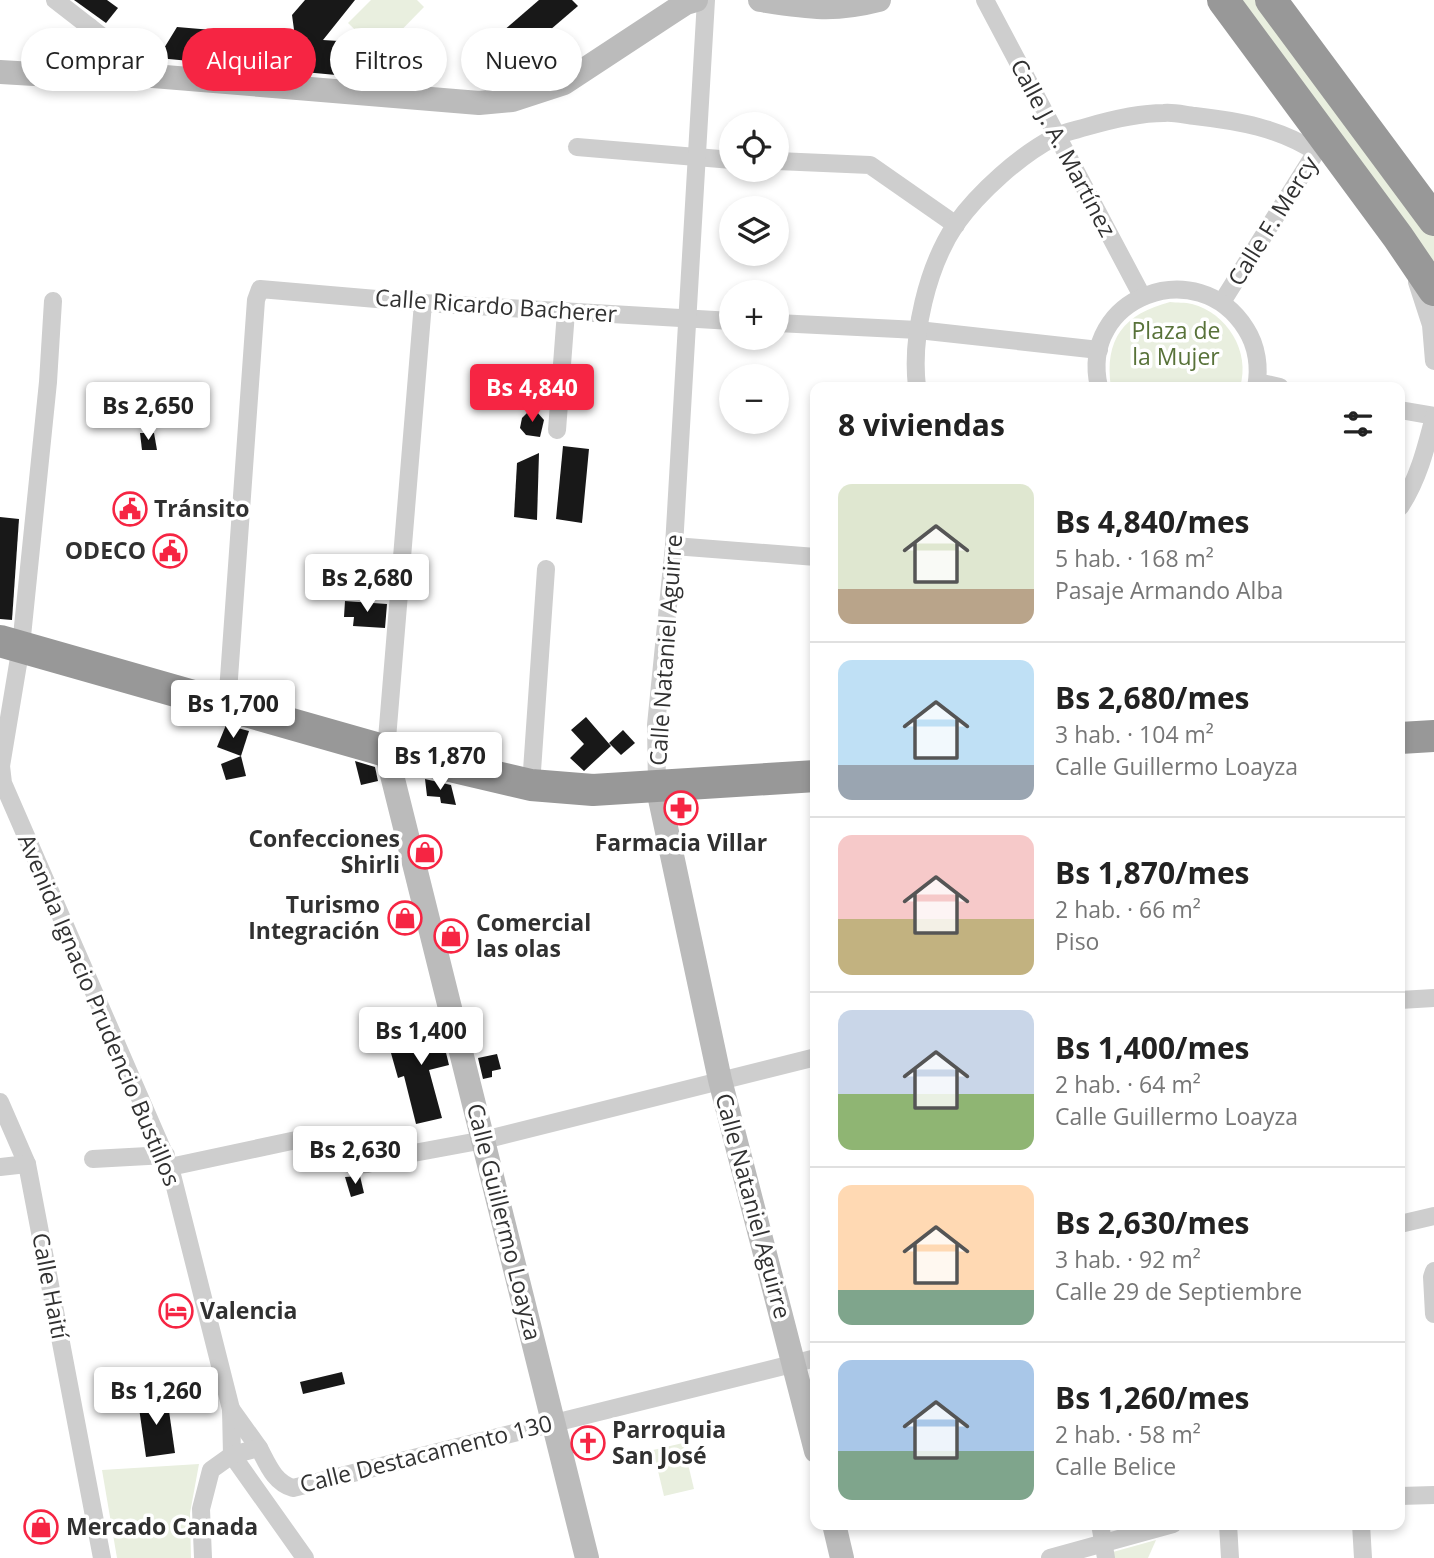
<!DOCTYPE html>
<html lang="es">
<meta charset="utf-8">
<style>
:root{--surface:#fff;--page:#f2f2f2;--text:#222;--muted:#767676;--line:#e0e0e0;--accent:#f62543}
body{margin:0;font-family:"Open Sans",sans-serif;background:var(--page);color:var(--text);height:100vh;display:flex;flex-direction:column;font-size:26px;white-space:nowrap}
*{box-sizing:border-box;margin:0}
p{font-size:23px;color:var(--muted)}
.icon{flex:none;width:38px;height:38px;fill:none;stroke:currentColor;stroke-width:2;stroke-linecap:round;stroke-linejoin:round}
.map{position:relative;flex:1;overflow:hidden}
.side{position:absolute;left:810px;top:382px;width:595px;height:1148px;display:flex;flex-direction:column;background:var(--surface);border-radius:14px;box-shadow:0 4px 10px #0003}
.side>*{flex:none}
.guide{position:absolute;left:21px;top:28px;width:665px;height:63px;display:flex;gap:14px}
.fabs{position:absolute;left:719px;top:112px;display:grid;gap:14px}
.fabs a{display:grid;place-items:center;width:70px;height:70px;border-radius:50%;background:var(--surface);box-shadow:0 4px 10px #0003;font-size:35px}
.price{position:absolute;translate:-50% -60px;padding:0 16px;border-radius:7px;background:#fff;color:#222;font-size:23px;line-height:46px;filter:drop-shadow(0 2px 4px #0008)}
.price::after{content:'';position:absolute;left:50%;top:42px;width:21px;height:16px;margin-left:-10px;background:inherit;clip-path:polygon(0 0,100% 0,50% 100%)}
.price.current{background:var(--accent);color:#fff}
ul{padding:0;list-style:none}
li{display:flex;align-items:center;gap:21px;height:175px;padding:0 28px}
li+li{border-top:2px solid var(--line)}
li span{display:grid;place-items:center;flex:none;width:196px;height:140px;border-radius:14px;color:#555}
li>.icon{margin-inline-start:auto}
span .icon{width:84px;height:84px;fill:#fffc;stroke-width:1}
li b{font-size:30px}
h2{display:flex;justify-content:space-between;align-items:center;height:84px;padding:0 28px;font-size:30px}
.tag{padding:0 24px;border-radius:32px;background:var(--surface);box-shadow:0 4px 10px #0003;font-size:24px;line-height:63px}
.tag.current{background:var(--accent);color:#fff}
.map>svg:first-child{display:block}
</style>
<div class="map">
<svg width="1434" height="1558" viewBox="0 0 1434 1558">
<rect width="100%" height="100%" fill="#fff"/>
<!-- green -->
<g fill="#e9efdf">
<polygon points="371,0 417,0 424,7 379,53 348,23"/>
<polygon points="1235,0 1280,0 1434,235 1434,274"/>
<polygon points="87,40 127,66 66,67"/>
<path d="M1170,302C1177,303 1185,302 1192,304C1227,313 1251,352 1240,387H1111C1104,339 1124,314 1170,302Z"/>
<polygon points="683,1443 694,1489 664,1496 653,1450"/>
<polygon points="199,1464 190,1513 191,1558 117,1558 102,1470"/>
<polygon points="1156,1540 1148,1558 1114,1558 1113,1552"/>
</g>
<!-- building -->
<g fill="#181818">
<polygon points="74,0 107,0 118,8 106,23"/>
<polygon points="305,0 355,0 323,40 339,41 336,75 158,58 177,27 295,37 292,15"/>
<polygon points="539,0 572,0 578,6 522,54 502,32"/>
<polygon points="528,412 537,412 544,420 540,437 526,435 520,428 522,418"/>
<polygon points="140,433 154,433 157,450 142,450"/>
<polygon points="563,446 589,449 582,523 556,519"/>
<polygon points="539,453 537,520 514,517 517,463"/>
<polygon points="0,517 19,519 12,620 0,619"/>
<polygon points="345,601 387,604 385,628 353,626 354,617 344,617"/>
<polygon points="586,717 611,746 584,771 570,758 584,744 571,730"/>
<polygon points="226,725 249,731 241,756 217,747"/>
<polygon points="623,730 635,743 621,755 609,743"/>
<polygon points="241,756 246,776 226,780 221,764"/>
<polygon points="355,761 375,767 378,781 361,785"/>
<polygon points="425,779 451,785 456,805 441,803 440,797 427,796"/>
<polygon points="437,1016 449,1065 429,1070 442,1118 416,1124 404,1076 398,1078 389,1046 414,1041 410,1022"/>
<polygon points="497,1054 501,1069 492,1071 492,1077 483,1079 478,1058"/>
<polygon points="360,1176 364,1193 351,1197 345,1177"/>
<polygon points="342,1372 345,1384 303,1394 300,1382"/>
<polygon points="167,1397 175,1453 146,1457 138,1401"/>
</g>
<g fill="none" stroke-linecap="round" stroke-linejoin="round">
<!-- street -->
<g stroke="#cecece" stroke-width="18">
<polyline points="55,0 153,76"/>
<polyline points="985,0 1142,296"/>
<polyline points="51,75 90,27"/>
<polyline points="577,147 732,160"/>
<polyline points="777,161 870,165 956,225"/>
<polyline points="1417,282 1431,325 1434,361"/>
<polyline points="53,301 48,382 21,646 1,766 3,783 170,1167 231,1409 232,1455"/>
<polyline points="1222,302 1316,152 1325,144"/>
<polyline points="777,323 918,330 1099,350"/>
<polyline points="1257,382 1280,387"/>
<path d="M917,387C911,336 927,267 956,224C979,192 1020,155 1055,137C1064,132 1076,130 1086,127C1110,120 1138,113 1164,113C1174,112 1185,115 1195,116C1239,121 1279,128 1316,152"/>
<path d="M1099,387C1078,297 1198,252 1246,329C1257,346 1260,368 1256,387"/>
<polyline points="1400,410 1434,416"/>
<polyline points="557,430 566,312"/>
<path d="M1400,507C1418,480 1426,448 1434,417"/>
<polyline points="674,546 816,557"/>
<polyline points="227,706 256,300 260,289 423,303 732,321"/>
<polyline points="386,751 423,303"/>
<polyline points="531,785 546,569"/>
<polyline points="657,785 656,725 674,546 706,0"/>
<polyline points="1400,1000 1434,998"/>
<polyline points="0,1102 27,1164 102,1558"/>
<polyline points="93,1159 166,1155"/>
<polyline points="0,1167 27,1164"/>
<polyline points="170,1167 315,1136 329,1140 344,1161 352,1165 367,1164 392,1157 484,1140 816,1057"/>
<polyline points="1400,1224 1434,1216"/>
<polyline points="1434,1271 1432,1277 1434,1314"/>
<polyline points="231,1409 259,1448"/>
<polyline points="232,1455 305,1558"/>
<polyline points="1400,1496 1434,1495"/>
<polyline points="1100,1524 1106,1558"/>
<polyline points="1228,1524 1230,1558"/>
<polyline points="1361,1524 1363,1558"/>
<path d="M203,1558L201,1509L211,1470L232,1455L259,1448C268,1465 274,1482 293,1488L816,1358"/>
<polyline points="1050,1558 1173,1524"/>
</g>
<!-- secondary -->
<g stroke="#bbb" stroke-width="24">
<path d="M760,0C806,7 833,12 879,0"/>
<polyline points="0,72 51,75 153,76 479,103 512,100 564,83 672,12 686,3 696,0"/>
<polyline points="386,751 587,1558"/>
<polyline points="657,785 720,1080 816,1451"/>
<polyline points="834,1524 842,1558"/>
</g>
<!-- highway -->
<g stroke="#989898" stroke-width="32">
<polyline points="1223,0 1398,237 1434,290"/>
<polyline points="1271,0 1434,220"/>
<polyline points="0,641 386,751 531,785 593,790 816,776"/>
<polyline points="1400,738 1434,736"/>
</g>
</g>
<!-- icons -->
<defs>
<symbol id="civic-ring" viewBox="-11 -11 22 22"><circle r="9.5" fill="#fff" stroke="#f62543" stroke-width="1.5"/><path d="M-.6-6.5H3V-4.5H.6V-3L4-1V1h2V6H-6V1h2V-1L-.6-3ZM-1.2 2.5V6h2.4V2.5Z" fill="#f62543"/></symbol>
<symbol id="pharmacy-ring" viewBox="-11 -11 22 22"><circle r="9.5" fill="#fff" stroke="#f62543" stroke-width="1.5"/><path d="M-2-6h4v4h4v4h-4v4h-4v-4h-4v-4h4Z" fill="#f62543"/></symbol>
<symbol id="shop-ring" viewBox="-11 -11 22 22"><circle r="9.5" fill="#fff" stroke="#f62543" stroke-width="1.5"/><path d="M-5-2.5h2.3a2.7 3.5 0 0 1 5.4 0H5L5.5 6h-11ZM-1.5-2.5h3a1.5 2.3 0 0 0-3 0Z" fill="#f62543"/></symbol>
<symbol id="hotel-ring" viewBox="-11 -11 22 22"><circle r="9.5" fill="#fff" stroke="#f62543" stroke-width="1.5"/><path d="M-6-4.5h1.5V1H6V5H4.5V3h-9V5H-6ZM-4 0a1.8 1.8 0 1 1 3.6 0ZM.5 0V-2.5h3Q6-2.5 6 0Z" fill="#f62543"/></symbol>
<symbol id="church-ring" viewBox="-11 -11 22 22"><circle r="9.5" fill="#fff" stroke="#f62543" stroke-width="1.5"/><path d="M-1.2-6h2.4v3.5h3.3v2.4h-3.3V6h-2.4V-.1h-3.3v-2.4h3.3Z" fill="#f62543"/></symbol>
</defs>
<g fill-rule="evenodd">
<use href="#civic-ring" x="111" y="490" width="38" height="38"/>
<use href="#civic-ring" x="151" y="532" width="38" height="38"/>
<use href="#pharmacy-ring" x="662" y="789" width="38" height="38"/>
<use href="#shop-ring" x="406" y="833" width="38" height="38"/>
<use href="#shop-ring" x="386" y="899" width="38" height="38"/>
<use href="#shop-ring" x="432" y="917" width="38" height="38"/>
<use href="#hotel-ring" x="157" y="1292" width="38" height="38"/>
<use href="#church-ring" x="569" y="1424" width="38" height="38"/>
<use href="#shop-ring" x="22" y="1508" width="38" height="38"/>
</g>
<g text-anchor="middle" stroke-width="7" stroke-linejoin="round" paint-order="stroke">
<!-- street labels -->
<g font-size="23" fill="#313131" stroke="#fff">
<text transform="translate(1063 148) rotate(62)" y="8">Calle J. A. Martínez</text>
<text transform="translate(1273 221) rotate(-58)" y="8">Calle F. Mercy</text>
<text transform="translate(496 306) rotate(4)" y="8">Calle Ricardo Bacherer</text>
<text transform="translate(666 650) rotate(-86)" y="8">Calle Nataniel Aguirre</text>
<text transform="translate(99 1010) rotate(67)" y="8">Avenida Ignacio Prudencio Bustillos</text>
<text transform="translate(753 1206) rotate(75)" y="8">Calle Nataniel Aguirre</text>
<text transform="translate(504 1222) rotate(76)" y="8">Calle Guillermo Loayza</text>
<text transform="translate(50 1286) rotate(79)" y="8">Calle Haití</text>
<text transform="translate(426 1454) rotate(-14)" y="8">Calle Destacamento 130</text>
</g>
<!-- park labels -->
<g font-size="23" fill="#587239" stroke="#fff">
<text x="1176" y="339">Plaza de<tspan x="1176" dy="26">la Mujer</tspan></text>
</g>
<!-- poi labels -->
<g font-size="23" font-weight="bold" fill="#313131" stroke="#fff" text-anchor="start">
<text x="154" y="517">Tránsito</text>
<text x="146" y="559" text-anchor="end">ODECO</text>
<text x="400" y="847" text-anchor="end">Confecciones<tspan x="400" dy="26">Shirli</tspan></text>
<text x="681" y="851" text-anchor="middle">Farmacia Villar</text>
<text x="380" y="913" text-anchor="end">Turismo<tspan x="380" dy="26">Integración</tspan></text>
<text x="476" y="931">Comercial<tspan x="476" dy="26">las olas</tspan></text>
<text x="200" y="1319">Valencia</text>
<text x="612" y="1438">Parroquia<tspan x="612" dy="26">San José</tspan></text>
<text x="66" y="1535">Mercado Canada</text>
</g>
</g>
</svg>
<div class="fabs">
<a><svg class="icon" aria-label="locate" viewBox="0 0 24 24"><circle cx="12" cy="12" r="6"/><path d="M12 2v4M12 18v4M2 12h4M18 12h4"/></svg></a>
<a><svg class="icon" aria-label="layers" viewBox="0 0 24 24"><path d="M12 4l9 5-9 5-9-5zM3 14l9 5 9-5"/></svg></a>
<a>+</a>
<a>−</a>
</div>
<b class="price current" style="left:532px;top:424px">Bs 4,840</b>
<b class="price" style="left:148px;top:442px">Bs 2,650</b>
<b class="price" style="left:367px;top:614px">Bs 2,680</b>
<b class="price" style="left:233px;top:740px">Bs 1,700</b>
<b class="price" style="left:440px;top:792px">Bs 1,870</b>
<b class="price" style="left:421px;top:1067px">Bs 1,400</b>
<b class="price" style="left:355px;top:1186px">Bs 2,630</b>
<b class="price" style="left:156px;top:1427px">Bs 1,260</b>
<div class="guide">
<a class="tag">Comprar</a>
<a class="tag current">Alquilar</a>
<a class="tag">Filtros</a>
<a class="tag">Nuevo</a>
</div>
<section class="side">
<h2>8 viviendas<svg class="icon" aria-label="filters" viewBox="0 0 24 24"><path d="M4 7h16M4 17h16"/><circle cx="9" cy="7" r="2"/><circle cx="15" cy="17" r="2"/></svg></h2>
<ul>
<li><span style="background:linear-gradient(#dfe7d0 75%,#b9a48a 0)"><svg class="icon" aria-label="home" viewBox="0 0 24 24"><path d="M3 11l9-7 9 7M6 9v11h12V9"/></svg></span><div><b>Bs 4,840/mes</b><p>5 hab. · 168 m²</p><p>Pasaje Armando Alba</p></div></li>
<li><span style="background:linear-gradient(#bfe0f5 75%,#9aa5b1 0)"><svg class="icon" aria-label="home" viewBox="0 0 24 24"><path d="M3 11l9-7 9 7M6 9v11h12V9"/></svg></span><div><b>Bs 2,680/mes</b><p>3 hab. · 104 m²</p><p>Calle Guillermo Loayza</p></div></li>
<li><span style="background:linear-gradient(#f6c9c9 60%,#c2b280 0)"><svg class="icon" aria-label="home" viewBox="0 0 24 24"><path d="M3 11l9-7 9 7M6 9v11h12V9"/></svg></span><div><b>Bs 1,870/mes</b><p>2 hab. · 66 m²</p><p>Piso</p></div></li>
<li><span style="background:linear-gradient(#c9d6e8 60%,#8fb573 0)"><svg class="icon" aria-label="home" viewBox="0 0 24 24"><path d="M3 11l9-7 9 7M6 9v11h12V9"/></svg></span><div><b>Bs 1,400/mes</b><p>2 hab. · 64 m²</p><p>Calle Guillermo Loayza</p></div></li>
<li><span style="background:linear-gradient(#ffd9b3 75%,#7fa58c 0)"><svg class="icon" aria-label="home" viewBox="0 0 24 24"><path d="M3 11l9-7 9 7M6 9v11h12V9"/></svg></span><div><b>Bs 2,630/mes</b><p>3 hab. · 92 m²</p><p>Calle 29 de Septiembre</p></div></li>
<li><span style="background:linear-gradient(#a9c7e8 65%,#7fa58c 0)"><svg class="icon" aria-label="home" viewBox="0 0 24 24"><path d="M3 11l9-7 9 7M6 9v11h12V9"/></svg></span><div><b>Bs 1,260/mes</b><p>2 hab. · 58 m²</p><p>Calle Belice</p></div></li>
</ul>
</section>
</div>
